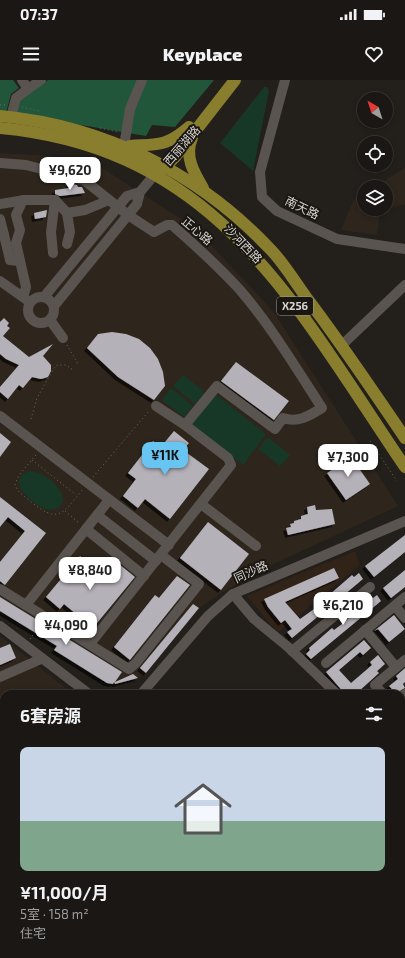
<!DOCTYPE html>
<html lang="zh">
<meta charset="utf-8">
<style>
:root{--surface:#1a1714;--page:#23201d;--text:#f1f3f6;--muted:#9f9fa0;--line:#383634;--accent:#68c4f0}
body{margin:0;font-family:"Exo 2","Noto Sans SC",sans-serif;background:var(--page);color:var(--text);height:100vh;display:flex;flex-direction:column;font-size:15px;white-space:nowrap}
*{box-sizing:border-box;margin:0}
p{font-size:13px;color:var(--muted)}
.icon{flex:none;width:22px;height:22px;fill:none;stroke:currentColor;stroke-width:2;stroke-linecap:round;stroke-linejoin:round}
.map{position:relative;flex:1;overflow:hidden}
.drawer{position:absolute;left:0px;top:610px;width:405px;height:268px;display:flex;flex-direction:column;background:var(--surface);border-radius:12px 12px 0 0;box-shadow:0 2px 6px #0003,0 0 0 1px var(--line)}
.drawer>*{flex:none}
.needle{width:26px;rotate:321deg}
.controls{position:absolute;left:357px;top:12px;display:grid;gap:8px}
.controls a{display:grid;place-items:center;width:36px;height:36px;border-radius:50%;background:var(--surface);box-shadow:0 2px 6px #0003,0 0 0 1px var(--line);font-size:20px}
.price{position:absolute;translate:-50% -34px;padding:0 9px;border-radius:8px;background:#fff;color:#222;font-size:13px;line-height:26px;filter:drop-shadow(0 1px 2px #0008)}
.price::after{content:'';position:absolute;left:50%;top:24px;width:12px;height:9px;margin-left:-6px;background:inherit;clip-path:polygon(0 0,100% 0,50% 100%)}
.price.on{background:var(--accent);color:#111}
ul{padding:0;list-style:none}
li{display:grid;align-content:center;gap:8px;height:212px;padding:0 20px}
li+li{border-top:1px solid var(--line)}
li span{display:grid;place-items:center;height:124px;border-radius:8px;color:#555}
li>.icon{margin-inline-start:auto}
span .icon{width:72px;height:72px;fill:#fffc;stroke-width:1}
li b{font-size:17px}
h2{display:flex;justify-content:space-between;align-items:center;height:48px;padding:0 20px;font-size:17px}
.status{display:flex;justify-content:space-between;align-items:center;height:28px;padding:0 20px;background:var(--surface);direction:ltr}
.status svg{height:11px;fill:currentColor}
header{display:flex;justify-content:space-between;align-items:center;height:52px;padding:0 20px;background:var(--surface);font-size:18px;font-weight:800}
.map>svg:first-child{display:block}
</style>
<div class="status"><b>07:37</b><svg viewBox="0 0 49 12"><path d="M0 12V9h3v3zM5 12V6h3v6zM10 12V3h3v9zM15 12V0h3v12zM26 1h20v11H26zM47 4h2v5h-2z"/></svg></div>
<header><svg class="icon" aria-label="menu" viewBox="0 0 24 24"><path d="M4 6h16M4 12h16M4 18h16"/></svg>Keyplace<svg class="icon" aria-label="heart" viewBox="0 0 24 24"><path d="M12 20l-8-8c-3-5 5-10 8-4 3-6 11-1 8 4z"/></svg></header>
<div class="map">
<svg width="405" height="878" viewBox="0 0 405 878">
<defs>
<filter id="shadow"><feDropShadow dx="-3" dy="3" stdDeviation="0" flood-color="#0009"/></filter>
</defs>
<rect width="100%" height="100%" fill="#231f1a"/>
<!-- commercial -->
<polygon fill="#322318" points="355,471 360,485 279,552 271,545 247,516"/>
<!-- built -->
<g fill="#2e261c">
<polygon points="0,73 50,76 99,86 195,148 273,231 398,426 259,491 220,514 199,528 143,596 122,603 107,603 54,570 56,566 0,531"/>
<polygon points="405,88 405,124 380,131 377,155 341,150 354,119 364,113 364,129 386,129 386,107 374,107"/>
<polygon points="0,556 73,614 4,614 4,719 0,722"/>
</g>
<!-- green -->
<g fill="#173826">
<polygon points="264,7 267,7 269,11 253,91 220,63"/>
<polygon points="183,295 205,312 195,324 173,306"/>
<polygon points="171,308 193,326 184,337 162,320"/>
<polygon points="214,313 266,354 243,385 190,344"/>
<polygon points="268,357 290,375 280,386 258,369"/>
<path d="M29,391C42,390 64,408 63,421C53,442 30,421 21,410L19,400L23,394Z"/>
</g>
<!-- forest -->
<g fill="#22563b">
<polygon points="0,0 13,0 19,8 11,14 6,33 0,32"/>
<polygon points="48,0 214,0 175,47 152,45 146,56 16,34 21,19"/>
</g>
<!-- building -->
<g fill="#b4b1b9" filter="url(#shadow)">
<polygon points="69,103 77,105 78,107 82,107 85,113 60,116 55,114 55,110 69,108"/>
<polygon points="47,130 46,137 35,139 34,133"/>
<polygon points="4,238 9,243 7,246 10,248 3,256 29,277 53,264 43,276 51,285 51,291 48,297 41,299 32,297 23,308 19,305 8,319 0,312 0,307 19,285 6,279 0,274 0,242"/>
<polygon points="112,252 126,254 139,259 150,268 158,279 163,292 165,306 154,320 118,297 87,268 98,254"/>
<polygon points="236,282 289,321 274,340 221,301"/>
<polygon points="174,351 189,363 183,370 209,389 170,439 145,419 138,428 123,416 136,399 128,393 153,361 161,367"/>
<polygon points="0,353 11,362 0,377"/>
<polygon points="351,377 370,404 346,420 327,393"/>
<polygon points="0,417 46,453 5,505 0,501 0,482 25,451 8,437 0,447"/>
<polygon points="315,425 316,430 332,429 335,444 288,455 286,448 291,447 290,444 294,443 294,441 301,439 301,436 308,434 307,427"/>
<polygon points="208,442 249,474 221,510 180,478"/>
<polygon points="405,455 405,472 374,497 365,486"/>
<polygon points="80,476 107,499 119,484 135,497 93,548 64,524 60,529 46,517"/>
<polygon points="334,488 339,498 285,522 300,539 331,517 329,515 352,495 354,497 359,493 363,499 292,558 287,552 292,549 285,540 281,543 268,527 264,519"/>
<polygon points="405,490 405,507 391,518 383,508"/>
<polygon points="177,496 190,505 130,580 114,567 155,515 159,518"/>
<polygon points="377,515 381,521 311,579 306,574 310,570 309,568 332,548 334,550 342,544 349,538 348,536 371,516 373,518"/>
<polygon points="0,517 122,592 115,602 133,594 138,598 115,604 114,602 113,604 107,603 54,570 57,566 0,531"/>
<polygon points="193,524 199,528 146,593 140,588"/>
<polygon points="394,535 405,549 389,562 378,549 374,551"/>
<polygon points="364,560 371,568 363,575 360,572 339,590 351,603 372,585 370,582 378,575 385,584 377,591 379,593 358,612 356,609 350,614 345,614 326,592"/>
<polygon points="10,564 16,578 0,585 0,568"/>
<polygon points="405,588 405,602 403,604 405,608 396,613 389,606 398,599 396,596"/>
</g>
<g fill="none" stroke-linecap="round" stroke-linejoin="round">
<!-- path -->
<g stroke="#6c6864" stroke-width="1" stroke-dasharray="1 3" stroke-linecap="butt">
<polyline points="0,25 5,25"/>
<polyline points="22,27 39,31"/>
<polyline points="100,48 118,52"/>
<polyline points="67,265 78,284"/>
<polyline points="31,339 37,318 54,288 57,285 66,285 73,290"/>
<polyline points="370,361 397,401"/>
<path d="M36,375L19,395L15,404C17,412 24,416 30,421C58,444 62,435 82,410"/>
<polyline points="32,380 76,415"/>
<polyline points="93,397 149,331"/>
<polyline points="65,431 79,443"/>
<polyline points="30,559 41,544"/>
<polyline points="366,878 371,874"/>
</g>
<!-- minor -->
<g stroke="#59544f" stroke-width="10">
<polyline points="285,0 260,92 262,117 277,131 337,159 405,169"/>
<polyline points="28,9 41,0"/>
<polyline points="11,37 16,18 28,9 22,0"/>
<polyline points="124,66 130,29 142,0"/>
<path d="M0,83L26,85L84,100L128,135L154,152L167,145H172C196,166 219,187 240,210C271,246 296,288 322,328C309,336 298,343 283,338L275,349L217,306L185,345L228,378L231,385L90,564"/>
<polyline points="23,120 16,135 20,150 16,163 26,207 23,217"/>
<polyline points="0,124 25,120 55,120 67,133 85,130 109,120"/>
<polyline points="67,133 70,152 67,164"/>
<polyline points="0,139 4,155"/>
<polyline points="0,155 4,155 10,180 19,181"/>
<polyline points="53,173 51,152 55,120"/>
<polyline points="0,201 27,220"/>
<circle cx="41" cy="230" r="13"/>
<polyline points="44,217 127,116 140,112"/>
<polyline points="54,226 137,124 140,112 155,94"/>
<polyline points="50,240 63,258"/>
<polyline points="342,265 405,205"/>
<polyline points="156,326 185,345"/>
<polyline points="0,336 169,465"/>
<polyline points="201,424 256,466"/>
<polyline points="97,435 156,481"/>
<polyline points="86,449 144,496"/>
<polyline points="0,509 129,589 136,583 199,504 161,475"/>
<polyline points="233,514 254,539 288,567 337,614"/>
<polyline points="26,525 109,420"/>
<polyline points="395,526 405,538"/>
<polyline points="0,546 89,614"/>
<polyline points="365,550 396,587"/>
<polyline points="292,571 370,507"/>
<polyline points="326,583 405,517"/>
<polyline points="0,597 41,579"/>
<polyline points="141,614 208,536 233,514 405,441"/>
<polyline points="383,614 375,605 405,580"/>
<polyline points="401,617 405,614"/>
<polyline points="401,635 405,640"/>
<polyline points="401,654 405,654"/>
<polyline points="0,736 4,732"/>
<polyline points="0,820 4,816"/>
<polyline points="0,867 4,864"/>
<polyline points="39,874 42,878"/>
<polyline points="195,874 199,878"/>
<polyline points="320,874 324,878"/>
</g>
<!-- major -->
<g stroke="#887e2e" stroke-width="12">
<path d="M0,36C106,46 200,94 272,171C285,185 295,202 306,217C341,263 373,311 405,358"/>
<path d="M0,48C218,68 295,225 405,387"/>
<path d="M192,58C184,76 194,93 203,108"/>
<path d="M130,66C158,64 166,67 189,47"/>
<polyline points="161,90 175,77 235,0"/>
<polyline points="401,865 405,862"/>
<polyline points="386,878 390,874"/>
</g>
</g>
<g text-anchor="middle" stroke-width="4" stroke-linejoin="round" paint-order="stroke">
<!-- shield labels -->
<rect fill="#1a1611" stroke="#9e9a97" stroke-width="1" x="277" y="217" width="36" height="18" rx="3"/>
<g font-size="11" font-weight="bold" fill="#d6d3d0">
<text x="295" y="230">X256</text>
</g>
<!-- street labels -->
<g font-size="12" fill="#d6d3d0" stroke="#1a1611">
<text transform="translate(182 66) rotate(-49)" y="4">西丽湖路</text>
<text transform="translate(302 128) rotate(26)" y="4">南天路</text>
<text transform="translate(197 151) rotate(40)" y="4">正心路</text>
<text transform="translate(243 164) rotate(46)" y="4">沙河西路</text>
<text transform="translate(251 492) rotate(-24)" y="4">同沙路</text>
</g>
</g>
</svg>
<div class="controls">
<a><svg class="needle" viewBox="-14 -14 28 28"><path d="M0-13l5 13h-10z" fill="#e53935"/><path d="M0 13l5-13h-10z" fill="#9f9fa0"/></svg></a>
<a><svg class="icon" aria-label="locate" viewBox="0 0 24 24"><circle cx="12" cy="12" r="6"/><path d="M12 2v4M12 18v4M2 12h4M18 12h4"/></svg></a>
<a><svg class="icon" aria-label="layers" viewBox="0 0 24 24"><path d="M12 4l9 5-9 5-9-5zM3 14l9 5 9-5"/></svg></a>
</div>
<b class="price" style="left:70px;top:111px">¥9,620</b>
<b class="price on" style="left:165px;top:396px">¥11K</b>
<b class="price" style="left:348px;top:398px">¥7,300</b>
<b class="price" style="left:90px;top:511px">¥8,840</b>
<b class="price" style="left:343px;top:546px">¥6,210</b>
<b class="price" style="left:66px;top:566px">¥4,090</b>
<section class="drawer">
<h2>6套房源<svg class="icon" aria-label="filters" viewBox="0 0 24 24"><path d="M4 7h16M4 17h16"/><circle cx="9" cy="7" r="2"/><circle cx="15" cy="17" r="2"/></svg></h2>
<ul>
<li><span style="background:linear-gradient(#c9d6e8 60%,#7fa58c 0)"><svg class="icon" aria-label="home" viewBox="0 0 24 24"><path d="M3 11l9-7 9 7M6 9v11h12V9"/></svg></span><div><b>¥11,000/月</b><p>5室 · 158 m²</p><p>住宅</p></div></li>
</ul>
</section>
</div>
